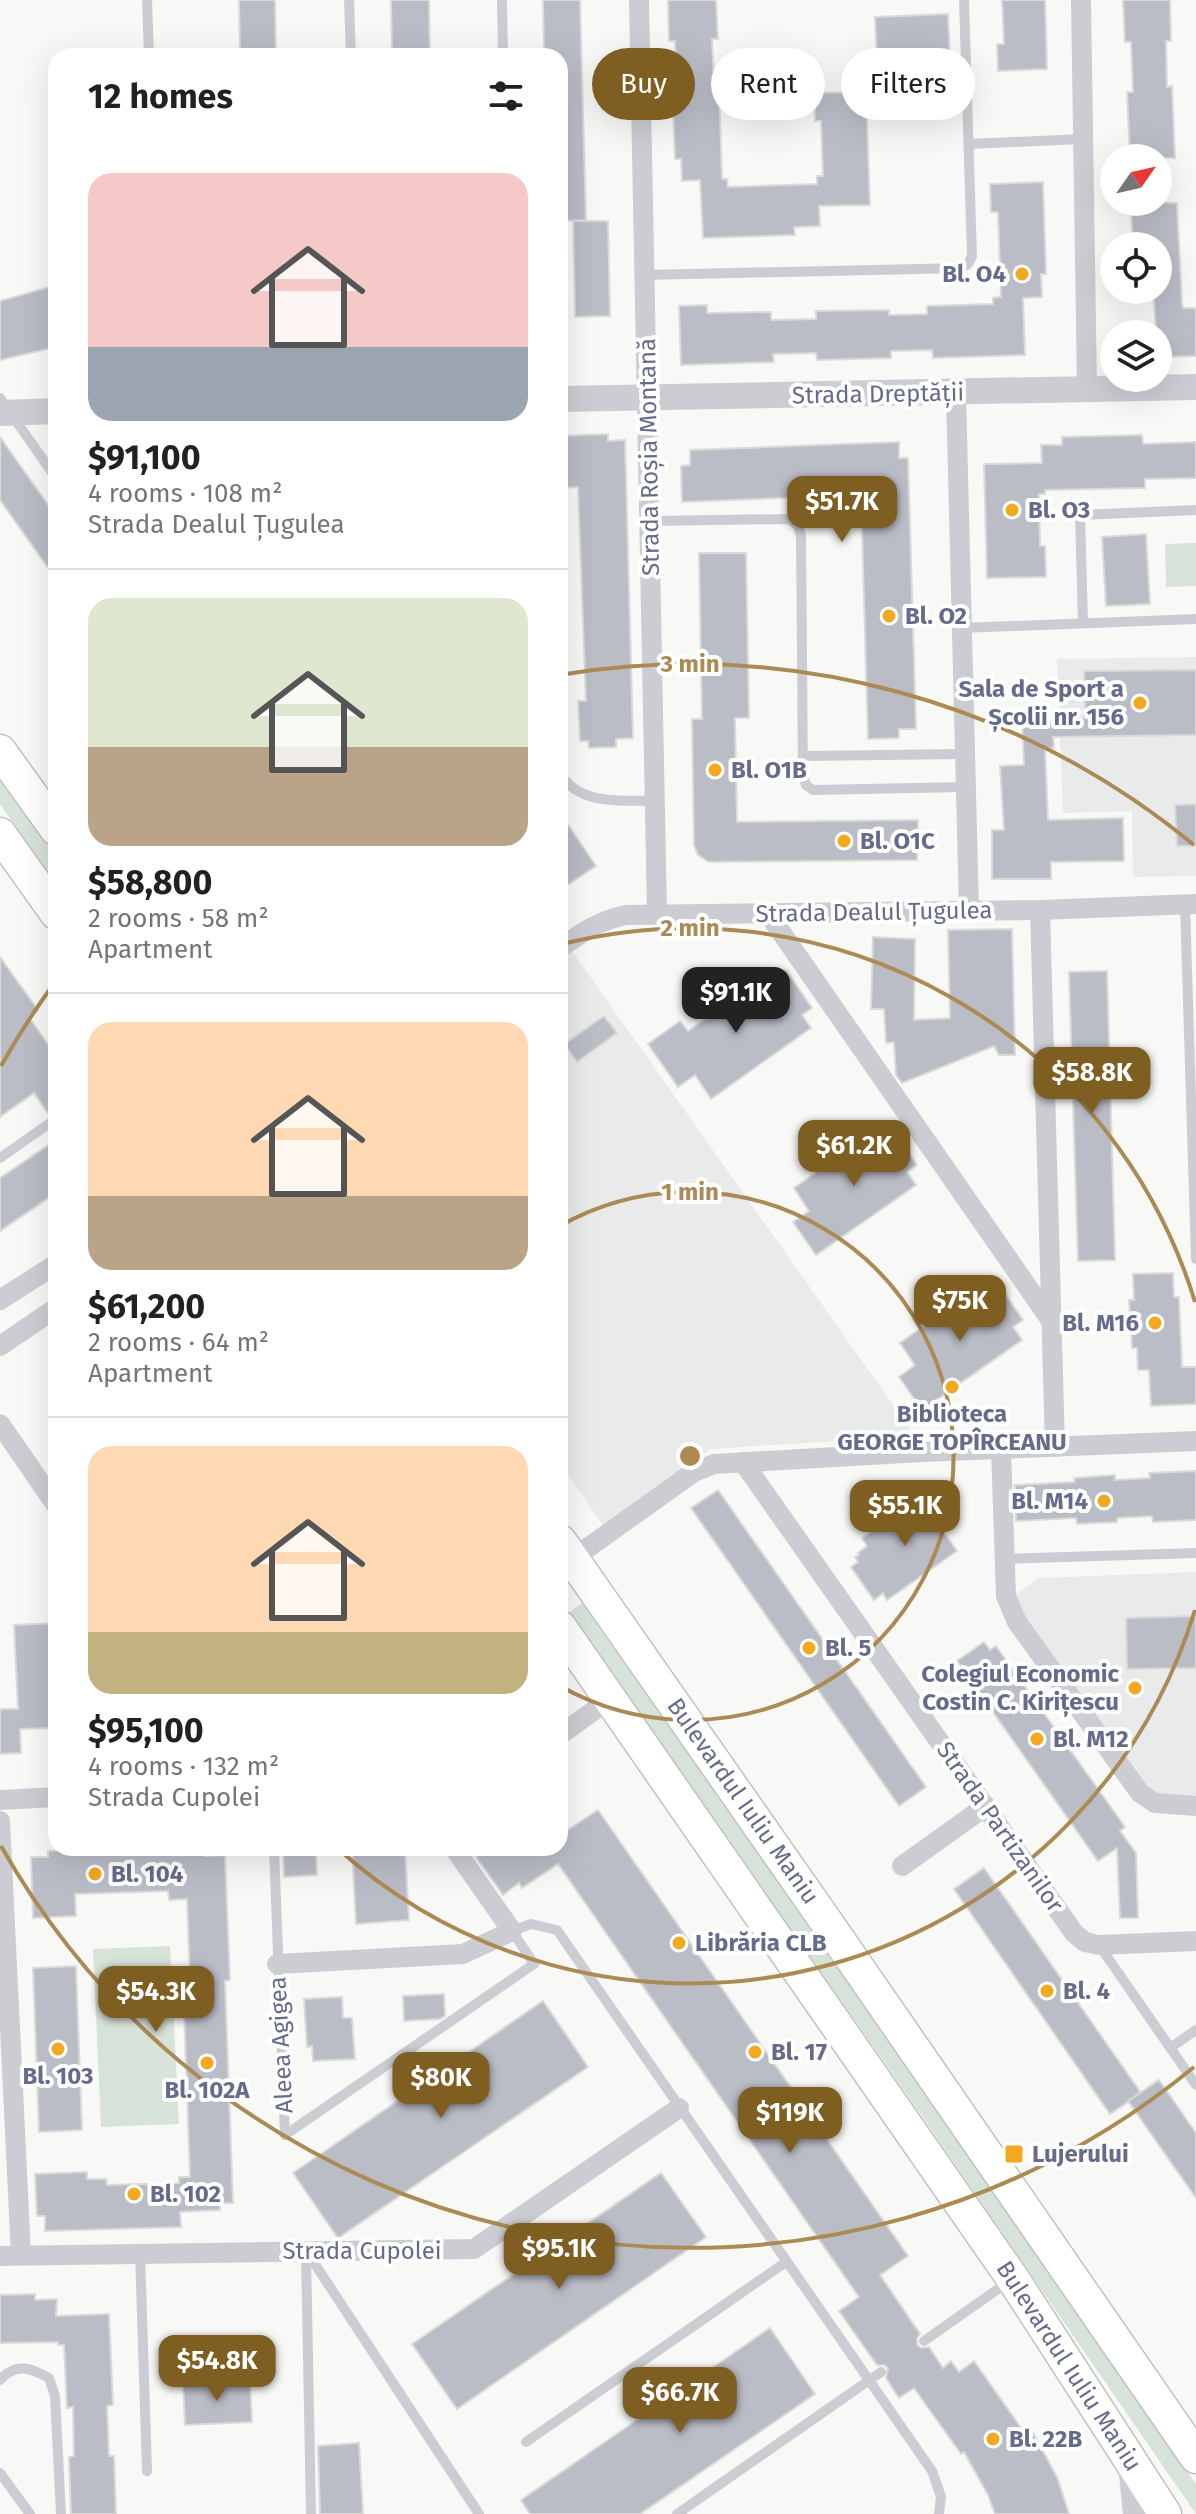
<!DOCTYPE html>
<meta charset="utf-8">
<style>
:root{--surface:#fff;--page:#f2f2f2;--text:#202124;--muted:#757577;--line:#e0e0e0;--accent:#7f5e21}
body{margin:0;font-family:"Fira Sans",sans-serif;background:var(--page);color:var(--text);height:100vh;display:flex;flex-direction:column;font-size:30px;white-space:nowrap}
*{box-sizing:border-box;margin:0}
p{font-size:26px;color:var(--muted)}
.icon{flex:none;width:44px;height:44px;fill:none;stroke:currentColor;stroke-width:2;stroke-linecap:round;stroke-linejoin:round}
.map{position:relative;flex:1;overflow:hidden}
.details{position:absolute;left:48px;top:48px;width:520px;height:1808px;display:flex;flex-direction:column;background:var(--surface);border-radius:24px;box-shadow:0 8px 32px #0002}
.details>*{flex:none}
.guide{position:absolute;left:592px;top:48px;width:484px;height:72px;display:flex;gap:16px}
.needle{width:52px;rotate:56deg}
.controls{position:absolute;left:1100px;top:144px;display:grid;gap:16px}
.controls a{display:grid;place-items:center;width:72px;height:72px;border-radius:50%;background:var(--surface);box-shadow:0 8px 32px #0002;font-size:40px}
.price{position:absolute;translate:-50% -68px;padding:0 18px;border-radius:16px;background:var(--accent);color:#fff;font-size:26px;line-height:52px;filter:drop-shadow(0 2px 4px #0008)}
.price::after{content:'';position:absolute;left:50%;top:48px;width:24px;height:18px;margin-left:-12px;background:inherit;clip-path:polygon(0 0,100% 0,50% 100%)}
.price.current{background:#222;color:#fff}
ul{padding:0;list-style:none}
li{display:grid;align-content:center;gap:16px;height:424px;padding:0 40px}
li+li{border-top:2px solid var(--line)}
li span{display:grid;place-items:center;height:248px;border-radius:24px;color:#555}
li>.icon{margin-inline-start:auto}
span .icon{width:144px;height:144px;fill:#fffc;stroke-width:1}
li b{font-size:34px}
h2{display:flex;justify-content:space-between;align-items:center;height:96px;padding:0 40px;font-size:34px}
.pill{padding:0 28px;border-radius:36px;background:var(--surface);box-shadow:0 8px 32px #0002;font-size:28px;line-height:72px}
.pill.current{background:var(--accent);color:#fff}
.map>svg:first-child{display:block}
</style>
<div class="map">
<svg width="1196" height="2514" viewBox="0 0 1196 2514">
<rect width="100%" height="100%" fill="#f8f9f7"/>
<!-- built -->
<g fill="#e9eaea">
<polygon points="1196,657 1196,876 1133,877 1132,811 1063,813 1057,659"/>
<polygon points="572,951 915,1436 711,1449 603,1525 560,1463 560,959"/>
<polygon points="1196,1572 1196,1801 1163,1798 1138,1779 1012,1597 1038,1578"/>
</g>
<!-- green -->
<g fill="#d7e2d8">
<polygon points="1196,543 1196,586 1166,587 1165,544"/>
<polygon points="0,771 56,851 56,884 0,804"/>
<polygon points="582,1603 927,2093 1196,2484 1196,2514 913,2103 569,1613"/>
<polygon points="170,1946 179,2124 101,2127 93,1949"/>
</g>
<!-- building -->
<g fill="#babcc6" stroke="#dadbd9" stroke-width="2">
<polygon points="239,0 275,0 276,56 240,56"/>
<polygon points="391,0 429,0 430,56 392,56"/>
<polygon points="543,0 580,0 586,220 560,221 560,56 544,56"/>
<polygon points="668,0 716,0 718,39 712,39 714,83 719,83 722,179 727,179 728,187 817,184 817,176 823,176 821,121 815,121 814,93 866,92 870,205 819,206 820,226 794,227 795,235 703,238 700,180 682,181 681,159 675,159 672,86 677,86 675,41 669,41"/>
<polygon points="1002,0 1045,0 1047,69 998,71 997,44 1004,44"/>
<polygon points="1123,0 1170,0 1171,41 1166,41 1167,87 1172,86 1175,158 1130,158 1127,92 1133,92 1131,42 1125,42"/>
<polygon points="948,14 950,59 877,62 875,17"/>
<polygon points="1043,182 1046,274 1041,274 1042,297 1023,298 1025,355 933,358 932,350 891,351 891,358 817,360 816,353 773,354 774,362 681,365 679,306 707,305 707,313 771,312 771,320 816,319 816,311 889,310 889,315 927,314 927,306 993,304 993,298 1001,297 998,212 991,212 990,184"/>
<polygon points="1137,202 1177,203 1182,303 1183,308 1196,308 1196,356 1158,357 1153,290 1158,290 1158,246 1133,246 1131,209 1137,209"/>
<polygon points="573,221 608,221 610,316 575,317"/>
<polygon points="56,285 56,347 0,360 0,301"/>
<polygon points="608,434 608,441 625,440 633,738 616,739 616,747 589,748 588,741 580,741 578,701 586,701 578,487 560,488 560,436"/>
<polygon points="1142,435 1143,444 1196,442 1196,478 1145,479 1145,488 1045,490 1045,494 1039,494 1040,546 1045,546 1046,577 987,578 984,464 1042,463 1041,445 1062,445 1062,437"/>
<polygon points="0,437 56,516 56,579 0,500"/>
<polygon points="899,442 899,458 908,458 916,729 899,729 899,738 868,739 861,495 682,502 681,466 690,465 690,450"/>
<polygon points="1146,534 1150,604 1106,606 1102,537"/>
<polygon points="699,553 746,553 749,718 735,718 737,822 918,820 917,860 709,862 698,855 694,845 692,719 702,719"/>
<polygon points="1196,670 1196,735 1053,737 1054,748 1045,748 1048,820 1123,818 1124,861 1051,862 1051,879 992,879 992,830 1004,830 1000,766 1024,765 1022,720 1085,718 1084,671"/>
<polygon points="1196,804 1196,846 1177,846 1175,805"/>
<polygon points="560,813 596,866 560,890"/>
<polygon points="1012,929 1015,1055 999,1055 994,1046 902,1083 896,1075 894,1042 886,1043 884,1009 871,1009 873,937 915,939 914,1020 950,1018 948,930"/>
<polygon points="0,957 38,1010 29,1017 56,1056 56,1118 49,1115 34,1093 0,1117"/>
<polygon points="775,970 778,975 786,970 812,1008 802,1015 811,1028 711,1099 695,1075 678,1087 648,1044 680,1021 688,1031"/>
<polygon points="1107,971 1115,1260 1078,1261 1069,972"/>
<polygon points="604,1016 617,1033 577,1062 564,1044"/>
<polygon points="880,1127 884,1132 891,1127 917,1165 907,1172 916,1185 816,1255 793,1222 809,1211 794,1188"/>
<polygon points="56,1140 56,1193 0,1231 0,1178"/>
<polygon points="1173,1273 1174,1297 1179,1297 1182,1367 1196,1367 1196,1404 1151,1406 1149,1370 1138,1370 1137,1348 1132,1348 1129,1300 1134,1300 1133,1274"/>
<polygon points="986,1282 990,1287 997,1282 1023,1320 1013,1327 1022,1340 922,1410 899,1377 915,1365 900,1343"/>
<polygon points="1196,1471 1196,1520 1153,1522 1152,1516 1117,1518 1117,1522 1077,1524 1076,1518 1016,1521 1015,1485 1075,1482 1074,1478 1115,1475 1115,1480 1150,1478 1149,1473"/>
<polygon points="718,1490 926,1787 899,1806 691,1508"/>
<polygon points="930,1490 954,1525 944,1532 957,1551 887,1600 883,1593 874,1600 851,1567 858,1562 855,1557 859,1555 858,1553 867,1546 862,1538"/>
<polygon points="1196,1616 1196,1668 1127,1669 1126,1618"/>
<polygon points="56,1623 56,1728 20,1729 21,1753 0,1754 0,1709 18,1709 14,1625"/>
<polygon points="984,1642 990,1650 996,1646 1125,1827 1120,1831 1136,1853 1138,1918 1120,1918 1117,1848 1098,1861 957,1661"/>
<polygon points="598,1810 908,2256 880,2275 920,2334 917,2338 917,2345 921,2348 929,2347 943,2368 951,2361 959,2372 974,2361 1024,2432 1031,2429 1057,2477 1069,2514 995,2514 988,2495 964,2452 961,2454 914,2388 899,2398 886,2378 888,2368 884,2365 877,2365 839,2311 859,2297 558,1864 522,1888 519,1883 503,1895 476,1857 489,1848 560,1848 560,1835"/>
<polygon points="127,1848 204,1848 205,1856 225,1855 230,1980 225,1981 233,2203 220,2203 220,2210 180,2212 181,2227 45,2231 45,2216 37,2216 35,2174 87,2172 87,2179 106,2179 107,2185 179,2183 179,2177 190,2177 183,1982 190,1982 187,1899 169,1900 168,1891 75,1894 76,1916 33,1918 31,1857 48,1857 48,1851"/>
<polygon points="283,1848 316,1848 317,1875 284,1877"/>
<polygon points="352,1848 405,1848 409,1920 356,1924"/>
<polygon points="984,1868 1141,2093 1110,2114 954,1889"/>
<polygon points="76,1966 82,2130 39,2132 33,1968"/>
<polygon points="444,1994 445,2016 440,2019 404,2021 403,1996"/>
<polygon points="342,1997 343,2018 352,2018 355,2059 313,2061 312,2046 307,2047 304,1999"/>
<polygon points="543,2001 588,2067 338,2238 293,2173"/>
<polygon points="1159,2080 1196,2133 1196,2198 1128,2101"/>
<polygon points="661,2173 706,2237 457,2409 412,2344"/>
<polygon points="35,2294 35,2300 57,2299 56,2316 109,2314 113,2405 107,2406 108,2429 109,2456 114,2456 116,2514 71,2514 69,2457 74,2456 73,2407 67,2408 64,2345 58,2345 58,2342 0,2343 0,2295"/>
<polygon points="770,2328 815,2394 640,2514 530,2514 521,2500"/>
<polygon points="250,2381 252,2422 185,2425 183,2383"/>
<polygon points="359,2443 363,2514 320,2514 318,2446"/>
</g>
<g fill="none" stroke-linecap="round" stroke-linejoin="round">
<defs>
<g id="primary">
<polyline points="0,751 56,829"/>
<polyline points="0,834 56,913"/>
<polyline points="560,1541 825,1920 1196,2457"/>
<polyline points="560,1627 1013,2279 1165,2514"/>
</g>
</defs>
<!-- primary casing -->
<use href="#primary" stroke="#c0c1c7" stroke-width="35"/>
<!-- service -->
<g stroke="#cccdd2" stroke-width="10">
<polyline points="147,0 149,56"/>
<polyline points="349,0 351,56"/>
<polyline points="502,0 503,56"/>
<polyline points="969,144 1082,139"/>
<polyline points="645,275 962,268 968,264 972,256 964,0"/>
<polyline points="0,398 56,478"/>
<polyline points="650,521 790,519 798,526 801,536 803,776 806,785 813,790 964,787"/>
<polyline points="1083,623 1080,515 1196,510"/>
<polyline points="962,628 1196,619"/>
<polyline points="803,756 964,754"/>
<path d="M560,774C581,806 621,800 655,801"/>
<polyline points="1185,904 1196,1259"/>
<polyline points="0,1158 50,1123"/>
<polyline points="1003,1559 1196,1553"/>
<polyline points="274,1848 285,2135"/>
<polyline points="1099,1945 1196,2085"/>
<polyline points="1170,2048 1196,2030"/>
<polyline points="285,2135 534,1964 512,1931 531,1924 557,1930 932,2471 941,2497 939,2514"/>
<polyline points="307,2252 479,2514"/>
<polyline points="140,2253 147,2471"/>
<polyline points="306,2253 311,2514"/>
<polyline points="924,2341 1008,2282"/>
<path d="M0,2380C16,2362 31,2368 49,2378L55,2396L61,2514"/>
<polyline points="526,2442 786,2262"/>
<polyline points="0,2473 30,2514"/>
<polyline points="677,2514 881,2372"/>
</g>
<!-- minor -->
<g stroke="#cccdd2" stroke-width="20">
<polyline points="639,0 657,914"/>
<polyline points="1081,0 1087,389"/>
<polyline points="956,393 969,911"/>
<polyline points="1040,910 1055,1447"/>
<polyline points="767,912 1052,1322"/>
<path d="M560,948C581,933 600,920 626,915L1040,910L1196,904"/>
<polyline points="0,1300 56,1264"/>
<polyline points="0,1346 56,1308"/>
<polyline points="0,1424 56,1505"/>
<polyline points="1001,1449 1006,1596 1017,1622 1140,1793 1155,1803 1196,1806"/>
<polyline points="743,1462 1074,1933 1085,1942 1099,1945 1196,1941"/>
<polyline points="572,1559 694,1472 714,1464 922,1452 1196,1441"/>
<polyline points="560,1735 610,1699"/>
<polyline points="0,1800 56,1797"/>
<polyline points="0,1821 21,2255"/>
<polyline points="902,1866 986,1806"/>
<polyline points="277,1964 463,1954 512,1931 454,1848"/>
<polyline points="0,2256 474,2249 679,2108"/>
</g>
<!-- tertiary -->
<g stroke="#cccdd2" stroke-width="26">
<polyline points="560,399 1196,387"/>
<polyline points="0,413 56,411"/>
<polyline points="1131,2464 1136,2514"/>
</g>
<!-- primary -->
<use href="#primary" stroke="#fff" stroke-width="32"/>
</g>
<!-- distance rings -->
<g fill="none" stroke="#ac8a54" stroke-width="4">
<path d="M560 1226A264 264 0 1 1 560 1686"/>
<path d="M1195 1610A528 528 0 0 1 337 1848M562 944A528 528 0 0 1 1195 1302"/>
<path d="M1194 2067A792 792 0 0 1 1 1846M1 1066A792 792 0 0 1 53 985M566 674A792 792 0 0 1 1194 845"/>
</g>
<!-- markers -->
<g fill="#f3a81d" stroke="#fff" stroke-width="3">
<circle cx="1022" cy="274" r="8"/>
<circle cx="1012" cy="510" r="8"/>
<circle cx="889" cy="616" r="8"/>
<circle cx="1140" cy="703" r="8"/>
<circle cx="715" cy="770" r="8"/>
<circle cx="844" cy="841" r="8"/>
<circle cx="1155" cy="1323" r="8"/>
<circle cx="952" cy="1387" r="8"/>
<circle cx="1104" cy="1501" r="8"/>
<circle cx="809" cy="1648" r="8"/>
<circle cx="1135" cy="1688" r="8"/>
<circle cx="1037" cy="1739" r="8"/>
<circle cx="95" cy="1874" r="8"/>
<circle cx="679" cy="1943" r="8"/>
<circle cx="1047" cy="1991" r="8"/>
<circle cx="58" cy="2049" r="8"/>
<circle cx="755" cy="2052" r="8"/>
<circle cx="207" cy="2063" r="8"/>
<rect x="1004" y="2144" width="20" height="20" rx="4"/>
<circle cx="134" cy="2194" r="8"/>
<circle cx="993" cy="2439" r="8"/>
</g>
<g text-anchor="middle" stroke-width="8" stroke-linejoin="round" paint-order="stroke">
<!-- poi labels -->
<g font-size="24" font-weight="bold" fill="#666b8b" stroke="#fff" text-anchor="start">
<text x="1006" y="282" text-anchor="end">Bl. O4</text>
<text x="1028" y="518">Bl. O3</text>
<text x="905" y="624">Bl. O2</text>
<text x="1124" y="697" text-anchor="end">Sala de Sport a<tspan x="1124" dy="28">Școlii nr. 156</tspan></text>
<text x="731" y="778">Bl. O1B</text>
<text x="860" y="849">Bl. O1C</text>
<text x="1139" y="1331" text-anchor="end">Bl. M16</text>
<text x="952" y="1422" text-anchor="middle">Biblioteca<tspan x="952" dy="28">GEORGE TOPÎRCEANU</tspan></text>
<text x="1088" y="1509" text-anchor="end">Bl. M14</text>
<text x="825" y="1656">Bl. 5</text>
<text x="1119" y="1682" text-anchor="end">Colegiul Economic<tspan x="1119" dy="28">Costin C. Kirițescu</tspan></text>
<text x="1053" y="1747">Bl. M12</text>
<text x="111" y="1882">Bl. 104</text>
<text x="695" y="1951">Librăria CLB</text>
<text x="1063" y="1999">Bl. 4</text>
<text x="771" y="2060">Bl. 17</text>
<text x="58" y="2084" text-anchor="middle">Bl. 103</text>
<text x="207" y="2098" text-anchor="middle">Bl. 102A</text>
<text x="1032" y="2162">Lujerului</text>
<text x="150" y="2202">Bl. 102</text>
<text x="1009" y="2447">Bl. 22B</text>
</g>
<!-- street labels -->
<g font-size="24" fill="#666b8b" stroke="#fff">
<text transform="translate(878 394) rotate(-1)" y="8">Strada Dreptății</text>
<text transform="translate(649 457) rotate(-91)" y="8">Strada Roșia Montană</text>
<text transform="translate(874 912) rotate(-1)" y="8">Strada Dealul Țugulea</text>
<text transform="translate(743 1801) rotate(55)" y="8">Bulevardul Iuliu Maniu</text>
<text transform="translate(1000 1827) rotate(55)" y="8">Strada Partizanilor</text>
<text transform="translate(281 2045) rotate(-93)" y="8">Aleea Agigea</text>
<text x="362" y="2259">Strada Cupolei</text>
<text transform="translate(1069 2366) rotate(57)" y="8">Bulevardul Iuliu Maniu</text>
</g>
</g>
<circle cx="690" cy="1456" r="12" fill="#ac8a54" stroke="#fff" stroke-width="4"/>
<g font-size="24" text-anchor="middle" font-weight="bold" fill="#ac8a54" stroke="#fff" stroke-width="8" stroke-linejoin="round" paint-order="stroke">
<text x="690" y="672">3 min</text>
<text x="690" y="936">2 min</text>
<text x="690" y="1200">1 min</text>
</g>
</svg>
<div class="controls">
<a><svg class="needle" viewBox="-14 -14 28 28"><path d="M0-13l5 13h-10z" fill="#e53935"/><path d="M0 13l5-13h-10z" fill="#757577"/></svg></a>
<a><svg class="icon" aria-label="locate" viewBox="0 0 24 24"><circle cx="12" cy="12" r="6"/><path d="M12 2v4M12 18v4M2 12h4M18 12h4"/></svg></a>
<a><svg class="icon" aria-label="layers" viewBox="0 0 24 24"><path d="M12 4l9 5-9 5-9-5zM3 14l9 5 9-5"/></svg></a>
</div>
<b class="price" style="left:842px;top:544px">$51.7K</b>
<b class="price current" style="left:736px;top:1035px">$91.1K</b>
<b class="price" style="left:1092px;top:1115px">$58.8K</b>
<b class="price" style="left:854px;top:1188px">$61.2K</b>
<b class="price" style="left:960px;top:1343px">$75K</b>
<b class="price" style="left:905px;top:1548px">$55.1K</b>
<b class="price" style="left:156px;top:2034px">$54.3K</b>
<b class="price" style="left:441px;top:2120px">$80K</b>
<b class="price" style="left:790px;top:2155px">$119K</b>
<b class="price" style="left:559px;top:2291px">$95.1K</b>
<b class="price" style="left:217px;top:2403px">$54.8K</b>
<b class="price" style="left:680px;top:2435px">$66.7K</b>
<div class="guide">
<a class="pill current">Buy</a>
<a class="pill">Rent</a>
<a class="pill">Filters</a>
</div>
<section class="details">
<h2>12 homes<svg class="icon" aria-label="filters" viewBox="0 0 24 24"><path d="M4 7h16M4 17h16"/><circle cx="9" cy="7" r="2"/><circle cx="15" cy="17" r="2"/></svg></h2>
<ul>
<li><span style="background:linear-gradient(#f6c9c9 70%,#9aa5b1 0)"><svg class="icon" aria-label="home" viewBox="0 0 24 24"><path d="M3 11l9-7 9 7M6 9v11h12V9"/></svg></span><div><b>$91,100</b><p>4 rooms · 108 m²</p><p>Strada Dealul Țugulea</p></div></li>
<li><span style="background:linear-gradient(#dfe7d0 60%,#b9a48a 0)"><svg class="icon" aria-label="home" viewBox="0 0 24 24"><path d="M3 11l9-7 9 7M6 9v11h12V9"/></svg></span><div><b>$58,800</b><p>2 rooms · 58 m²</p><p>Apartment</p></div></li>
<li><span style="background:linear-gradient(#ffd9b3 70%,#b9a48a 0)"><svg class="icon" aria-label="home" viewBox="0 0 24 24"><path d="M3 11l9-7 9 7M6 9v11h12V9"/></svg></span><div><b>$61,200</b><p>2 rooms · 64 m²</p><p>Apartment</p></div></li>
<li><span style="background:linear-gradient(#ffd9b3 75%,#c2b280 0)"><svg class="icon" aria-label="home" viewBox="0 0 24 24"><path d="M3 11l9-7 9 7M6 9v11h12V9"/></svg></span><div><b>$95,100</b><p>4 rooms · 132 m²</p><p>Strada Cupolei</p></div></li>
</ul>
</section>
</div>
